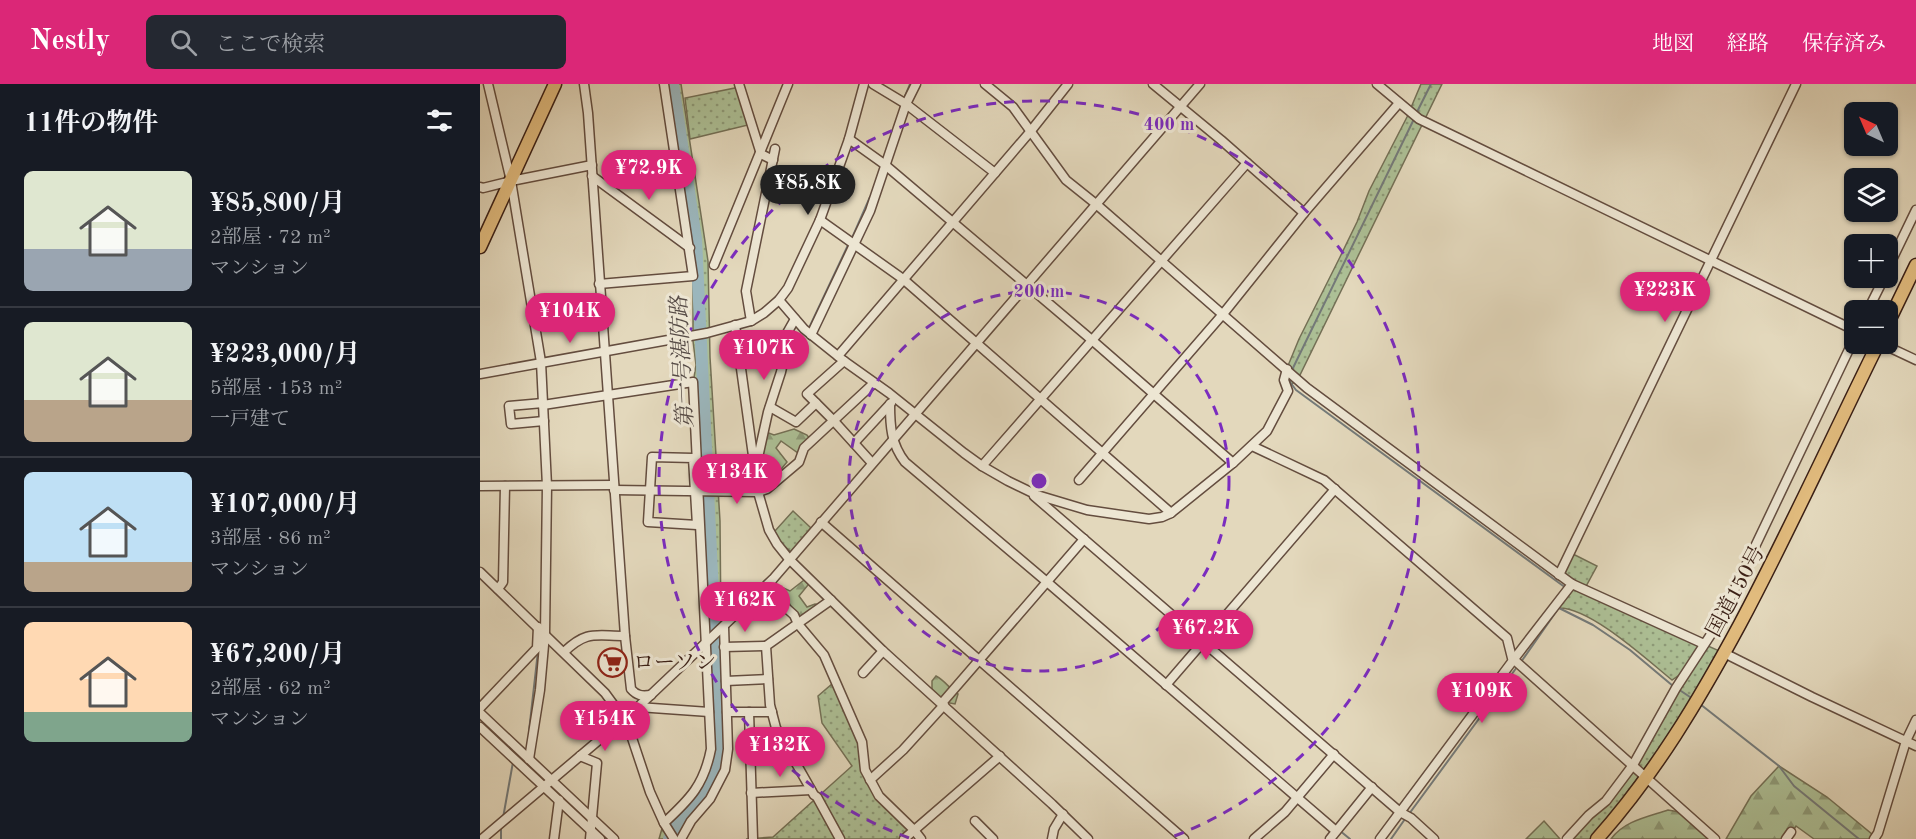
<!DOCTYPE html>
<html lang="ja">
<meta charset="utf-8">
<style>
:root{--surface:#171b24;--page:#242831;--text:#f1f3f6;--muted:#9ea1a6;--line:#363941;--accent:#db2777}
body{margin:0;font-family:"Old Standard TT","Noto Serif JP",serif;background:var(--page);color:var(--text);height:100vh;display:flex;flex-direction:column;font-size:22px;white-space:nowrap}
*{box-sizing:border-box;margin:0}
p{font-size:20px;color:var(--muted)}
.icon{flex:none;width:33px;height:33px;fill:none;stroke:currentColor;stroke-width:2;stroke-linecap:round;stroke-linejoin:round}
.map{position:relative;flex:1;overflow:hidden}
.sheet{display:flex;flex-direction:column;background:var(--surface);width:480px}
.sheet>*{flex:none}
.needle{width:39px;rotate:316deg}
.fabs{position:absolute;left:1364px;top:18px;display:grid;gap:12px}
.fabs a{display:grid;place-items:center;width:54px;height:54px;border-radius:9px;background:var(--surface);box-shadow:0 2px 4px #0004;font-size:30px}
.price{position:absolute;translate:-50% -51px;padding:0 14px;border-radius:21px;background:var(--accent);color:#fff;font-size:20px;line-height:39px;filter:drop-shadow(0 2px 3px #0008)}
.price::after{content:'';position:absolute;left:50%;top:36px;width:18px;height:14px;margin-left:-9px;background:inherit;clip-path:polygon(0 0,100% 0,50% 100%)}
.price.selected{background:#222;color:#fff}
ul{padding:0;list-style:none}
li{display:flex;align-items:center;gap:18px;height:150px;padding:0 24px}
li+li{border-top:2px solid var(--line)}
li span{display:grid;place-items:center;flex:none;width:168px;height:120px;border-radius:9px;color:#555}
li>.icon{margin-inline-start:auto}
span .icon{width:72px;height:72px;fill:#fffc;stroke-width:1}
li b{font-size:26px}
h2{display:flex;justify-content:space-between;align-items:center;height:72px;padding:0 24px;font-size:26px}
header{display:flex;align-items:center;gap:36px;box-sizing:border-box;height:84px;padding:0 30px;background:var(--accent);color:#fff}
header strong{font-size:28px}
nav{display:flex;gap:33px;margin-inline-start:auto;font-size:21px}
.search{width:420px;height:54px;background:var(--page);display:flex;align-items:center;gap:15px;box-sizing:border-box;padding:0 21px;border-radius:9px;color:var(--muted);font-size:22px}
main{display:flex;flex:1;min-height:0}
.map>svg:first-child{display:block}
</style>
<header>
<strong>Nestly</strong>
<div class="search"><svg class="icon" aria-label="search" viewBox="0 0 24 24"><circle cx="10" cy="10" r="6"/><path d="M15 15l6 6"/></svg>ここで検索</div>
<nav><a>地図</a><a>経路</a><a>保存済み</a></nav>
</header>
<main>
<section class="sheet">
<h2>11件の物件<svg class="icon" aria-label="filters" viewBox="0 0 24 24"><path d="M4 7h16M4 17h16"/><circle cx="9" cy="7" r="2"/><circle cx="15" cy="17" r="2"/></svg></h2>
<ul>
<li><span style="background:linear-gradient(#dfe7d0 65%,#9aa5b1 0)"><svg class="icon" aria-label="home" viewBox="0 0 24 24"><path d="M3 11l9-7 9 7M6 9v11h12V9"/></svg></span><div><b>¥85,800/月</b><p>2部屋 · 72 m²</p><p>マンション</p></div></li>
<li><span style="background:linear-gradient(#dfe7d0 65%,#b9a48a 0)"><svg class="icon" aria-label="home" viewBox="0 0 24 24"><path d="M3 11l9-7 9 7M6 9v11h12V9"/></svg></span><div><b>¥223,000/月</b><p>5部屋 · 153 m²</p><p>一戸建て</p></div></li>
<li><span style="background:linear-gradient(#bfe0f5 75%,#b9a48a 0)"><svg class="icon" aria-label="home" viewBox="0 0 24 24"><path d="M3 11l9-7 9 7M6 9v11h12V9"/></svg></span><div><b>¥107,000/月</b><p>3部屋 · 86 m²</p><p>マンション</p></div></li>
<li><span style="background:linear-gradient(#ffd9b3 75%,#7fa58c 0)"><svg class="icon" aria-label="home" viewBox="0 0 24 24"><path d="M3 11l9-7 9 7M6 9v11h12V9"/></svg></span><div><b>¥67,200/月</b><p>2部屋 · 62 m²</p><p>マンション</p></div></li>
</ul>
</section>
<div class="map">
<svg width="1436" height="755" viewBox="0 0 1436 755">
<defs>
<pattern id="grass-dots" width="8" height="8" patternUnits="userSpaceOnUse" patternTransform="scale(1.5)"><rect width="8" height="8" fill="#adc096"/><path d="M2 2h.1M6 6h.1" fill="none" stroke="#8e9b79" stroke-width="1.8" stroke-linecap="round"/></pattern>
<pattern id="forest-firs" width="22" height="20" patternUnits="userSpaceOnUse" patternTransform="scale(1.5)"><rect width="22" height="20" fill="#adc096"/><path d="M5 1l3.5 6h-7zM16 11l3.5 6h-7z" fill="#8e9b79"/></pattern>
</defs>
<rect width="100%" height="100%" fill="#e3d8bc"/>
<filter id="stains"><feTurbulence type="fractalNoise" baseFrequency=".00333" numOctaves="4"/><feColorMatrix values="0 0 0 0 .2 0 0 0 0 .09 0 0 0 0 .02 0 0 0 .5 -.17"/></filter>
<radialGradient id="worn" r=".72"><stop offset=".6" stop-color="#630" stop-opacity="0"/><stop offset="1" stop-color="#630" stop-opacity=".3"/></radialGradient>
<!-- grass -->
<g fill="url(#grass-dots)" stroke="#747056" stroke-width="1.5">
<polygon points="184,0 201,0 228,177 230,273 240,437 241,545 248,658 237,703 201,755 179,755 183,741 218,703 231,665 213,300 216,281 213,257 213,187"/>
<polygon points="941,0 962,0 819,293 807,305 805,289 819,255 860,173 877,138 889,107 927,33"/>
<polygon points="260,3 268,41 210,55 205,14"/>
<polygon points="313,427 331,444 311,468 301,459 294,448"/>
<polygon points="1089,468 1117,482 1104,506 1079,491"/>
<path d="M1093,502L1244,569L1232,591L1133,728L1110,755H1087L1153,681L1198,592L1192,596C1166,575 1111,524 1079,524Z"/>
<polygon points="352,600 382,658 385,686 399,712 434,746 424,755 266,755 293,753 372,682 342,639 338,612"/>
</g>
<!-- forest -->
<g fill="url(#forest-firs)" stroke="#747056" stroke-width="1.5">
<polygon points="314,345 327,351 330,355 318,369 301,357 296,364 307,378 298,389 285,380 280,371 286,348 294,351"/>
<polygon points="328,493 328,501 319,512 327,523 335,520 341,521 317,538 308,516 296,509 299,502 310,507"/>
<path d="M456,592C467,598 469,605 478,610L475,620L459,617L452,606V597Z"/>
<polygon points="1299,682 1347,713 1398,755 1334,755 1316,742 1308,755 1246,755 1271,712"/>
<path d="M1188,726L1199,728L1235,755H1131C1144,737 1167,733 1188,726Z"/>
<polygon points="1064,737 1080,755 1046,755"/>
</g>
<g fill="none" stroke-linecap="round" stroke-linejoin="round">
<!-- stream -->
<g stroke="#747a79" stroke-width="2">
<polyline points="423,17 430,0"/>
<polyline points="936,30 951,0"/>
<polyline points="372,154 390,113"/>
<polyline points="331,246 329,244 369,159"/>
<polyline points="812,286 934,35"/>
<polyline points="810,292 810,298 816,306 1086,504"/>
<polyline points="1079,524 1113,541 1150,566 1193,602"/>
<polyline points="1041,578 1087,512"/>
<polyline points="1198,605 1213,615"/>
<polyline points="1220,620 1299,682 1314,702 1379,755"/>
<polyline points="0,635 65,697"/>
<polyline points="49,647 58,567"/>
<polyline points="69,701 109,738"/>
<polyline points="929,730 1037,583"/>
<polyline points="23,734 33,678"/>
<polyline points="115,744 126,755"/>
<polyline points="859,746 870,755"/>
<polyline points="21,755 21,743"/>
<polyline points="911,755 925,735"/>
</g>
<!-- river -->
<polyline stroke="#9bb6bc" stroke-width="12" points="189,755 197,739 230,699 237,686 240,656 216,155 193,0"/>
<defs>
<g id="minor">
<polyline points="8,0 31,97 61,278 67,402 65,550 60,606 49,675"/>
<polyline points="259,0 281,70 293,76"/>
<polyline points="393,0 426,20 515,89"/>
<polyline points="505,0 533,23 586,96 616,120 827,304 1092,500 1034,575 900,755"/>
<polyline points="673,0 741,56 824,129"/>
<polyline points="897,0 939,35 1374,246"/>
<polyline points="369,55 404,80 613,257 753,379"/>
<polyline points="112,92 210,164"/>
<polyline points="0,103 3,104 31,97 112,81"/>
<polyline points="340,136 423,195 691,429"/>
<polyline points="234,181 308,0"/>
<polyline points="1407,186 1436,126"/>
<polyline points="119,200 213,192 184,0"/>
<polyline points="299,216 324,245 364,277 409,309 484,369 502,382 528,397 557,411 607,426 669,435 682,433 691,429 753,379 787,347 808,307 804,296 807,285"/>
<polyline points="1388,226 1404,194"/>
<polyline points="271,237 266,207 295,65"/>
<polyline points="255,241 278,408 289,446 297,460 309,475 402,566 572,720 608,755"/>
<polyline points="331,251 390,127 426,20 436,0"/>
<polyline points="1402,260 1436,276"/>
<polyline points="358,272 550,48 588,0"/>
<polyline points="364,277 327,310 353,336 392,379"/>
<polyline points="0,290 227,249 271,237 284,229 299,216 308,204 340,136 369,55 384,0"/>
<polyline points="63,319 29,322 31,340 64,337"/>
<path d="M410,320C410,342 411,360 425,378L567,498L856,747"/>
<path d="M63,321L213,298L231,665C224,701 210,715 184,739"/>
<polyline points="290,323 316,338 336,319"/>
<polyline points="374,359 411,319"/>
<polyline points="772,362 844,396 1027,554 1032,574 1235,755"/>
<polygon points="172,373 213,374 217,441 168,438"/>
<polyline points="274,376 279,369 288,328 301,288 303,279 300,265 302,258 315,235"/>
<polyline points="502,382 767,79"/>
<polyline points="599,396 743,230 824,129 919,19"/>
<polyline points="0,402 134,401"/>
<polyline points="134,406 278,408 287,405 319,378 324,364 394,299"/>
<polyline points="554,412 920,728 931,734 954,755"/>
<polyline points="341,438 704,755"/>
<polyline points="0,488 125,609 147,639 170,708 184,739 194,755"/>
<polyline points="1079,491 1316,0"/>
<polyline points="1092,500 1224,560"/>
<polyline points="284,504 314,531 318,540 344,571 382,658 385,686 399,712 434,746 441,755"/>
<polyline points="18,505 23,498 25,402"/>
<polyline points="351,516 286,562 290,621 296,644 334,711 337,713 360,755"/>
<path d="M145,552L151,605C157,612 162,612 171,611"/>
<polyline points="244,563 286,562"/>
<path d="M84,568C107,546 115,552 145,552L108,29L104,0"/>
<polyline points="1244,569 1332,613 1436,662"/>
<polyline points="383,589 403,567"/>
<polyline points="246,597 288,595"/>
<polyline points="686,601 855,405"/>
<polyline points="462,619 604,455"/>
<polyline points="158,623 229,628"/>
<polyline points="0,624 57,564 58,543"/>
<polyline points="247,628 292,628"/>
<polyline points="269,628 273,755"/>
<polyline points="0,629 134,755"/>
<polyline points="0,643 120,755"/>
<polyline points="100,672 117,679 110,755"/>
<polyline points="390,696 423,666 464,621"/>
<polyline points="271,709 331,706"/>
<polyline points="495,737 513,755"/>
<polyline points="2,755 158,623 293,495 720,0"/>
<polyline points="74,755 79,716"/>
<polyline points="201,755 211,737 230,715 245,686 248,665 244,543"/>
<polyline points="424,755 520,672"/>
<polyline points="572,755 574,745 583,730"/>
<polyline points="774,755 805,728 854,670"/>
<polyline points="850,755 892,703"/>
<polyline points="1087,755 1109,731 1126,717 1153,681 1196,604 1239,538 1374,255"/>
<polyline points="1306,755 1311,748"/>
<polyline points="1394,755 1398,749 1426,657 1436,636"/>
</g>
<g id="highway">
<polyline points="0,163 75,0"/>
<polyline points="1407,241 1436,181"/>
<path d="M1117,755C1175,690 1219,616 1260,540C1309,448 1352,353 1398,260"/>
</g>
</defs>
<!-- minor casing -->
<use href="#minor" stroke="#644d3f" stroke-width="11"/>
<!-- highway casing -->
<use href="#highway" stroke="#3a1f15" stroke-width="15"/>
<!-- minor -->
<use href="#minor" stroke="#ede6d3" stroke-width="8"/>
<!-- highway -->
<use href="#highway" stroke="#e2bc7e" stroke-width="12"/>
</g>
<!-- distance rings -->
<g fill="none" stroke="#7b2cbf" stroke-width="3" stroke-dasharray="10 8">
<circle cx="559" cy="397" r="190"/>
<path d="M429 754A380 380 0 1 1 689 754"/>
</g>
<!-- icons -->
<defs>
<symbol id="supermarket-ring" viewBox="-11 -11 22 22"><circle r="9.5" fill="#ede6d3" stroke="#8f2418" stroke-width="1.5"/><path d="M-6-5.5h2.5l.6 2H6L4.5 2H-2.5L-4.4-4H-6ZM-1.5 3.2a1.3 1.3 0 1 0 .1 0ZM3 3.2a1.3 1.3 0 1 0 .1 0Z" fill="#8f2418"/></symbol>
</defs>
<g fill-rule="evenodd">
<use href="#supermarket-ring" x="116" y="562" width="33" height="33"/>
</g>
<g text-anchor="middle" stroke-width="6" stroke-linejoin="round" paint-order="stroke">
<!-- street labels -->
<g font-size="21" fill="#3a1f15" stroke="#ede6d3">
<text transform="translate(1255 507) rotate(-62)" y="7">国道150号</text>
</g>
<!-- poi labels -->
<g font-size="21" fill="#3a1f15" stroke="#ede6d3" text-anchor="start">
<text x="153" y="585">ローソン</text>
</g>
<!-- water labels -->
<g font-size="22" font-style="italic" fill="#574c47" stroke="#ede6d3">
<text transform="translate(201 278) rotate(-93)" y="8">第一号湛防路</text>
</g>
</g>
<circle cx="559" cy="397" r="9" fill="#7b2cbf" stroke="#ede6d3" stroke-width="3"/>
<g font-size="18" text-anchor="middle" font-weight="bold" fill="#7b2cbf" stroke="#ede6d3" stroke-width="6" stroke-linejoin="round" paint-order="stroke">
<text x="689" y="46">400 m</text>
<text x="559" y="213">200 m</text>
</g>
<rect width="100%" height="100%" filter="url(#stains)"/>
<rect width="100%" height="100%" fill="url(#worn)"/>
</svg>
<div class="fabs">
<a><svg class="needle" viewBox="-14 -14 28 28"><path d="M0-13l5 13h-10z" fill="#e53935"/><path d="M0 13l5-13h-10z" fill="#9ea1a6"/></svg></a>
<a><svg class="icon" aria-label="layers" viewBox="0 0 24 24"><path d="M12 4l9 5-9 5-9-5zM3 14l9 5 9-5"/></svg></a>
<a>+</a>
<a>−</a>
</div>
<b class="price" style="left:169px;top:117px">¥72.9K</b>
<b class="price selected" style="left:328px;top:132px">¥85.8K</b>
<b class="price" style="left:1185px;top:239px">¥223K</b>
<b class="price" style="left:90px;top:260px">¥104K</b>
<b class="price" style="left:284px;top:297px">¥107K</b>
<b class="price" style="left:257px;top:421px">¥134K</b>
<b class="price" style="left:265px;top:549px">¥162K</b>
<b class="price" style="left:726px;top:577px">¥67.2K</b>
<b class="price" style="left:1002px;top:640px">¥109K</b>
<b class="price" style="left:125px;top:668px">¥154K</b>
<b class="price" style="left:300px;top:694px">¥132K</b>
</div>
</main>
